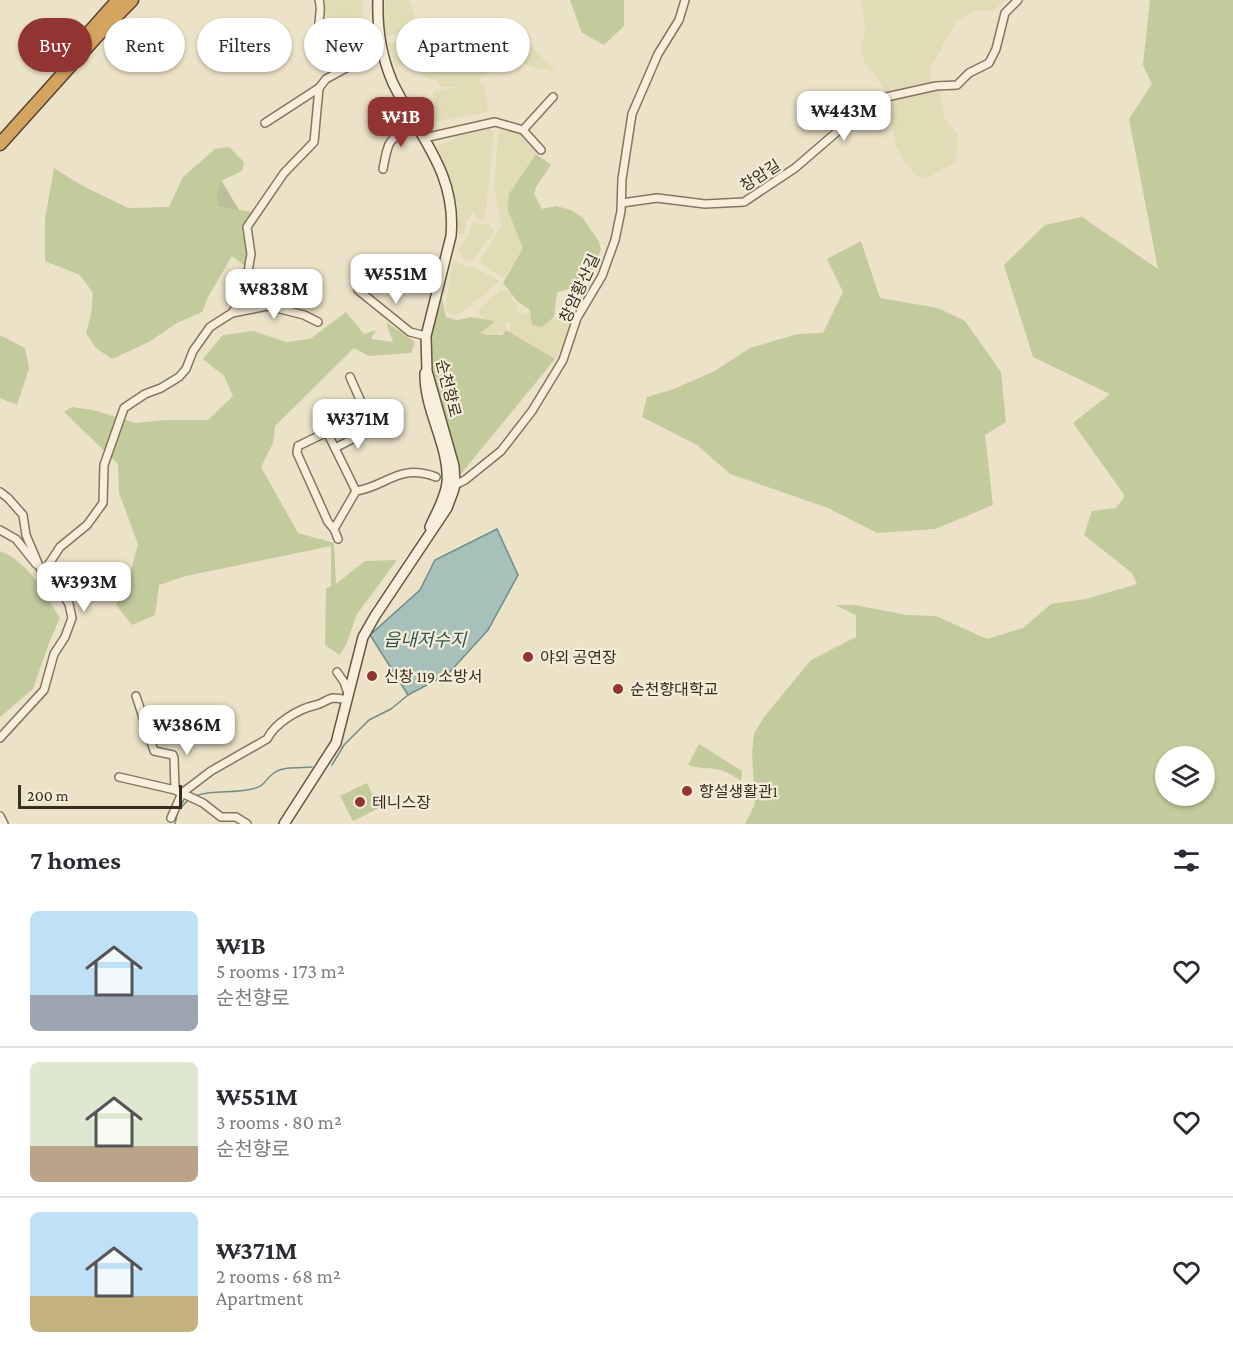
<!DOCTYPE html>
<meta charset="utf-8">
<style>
:root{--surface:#fff;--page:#f2f2f3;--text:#2b2b33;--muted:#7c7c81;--line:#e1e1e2;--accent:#923432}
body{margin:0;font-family:"Crimson Pro","Noto Sans KR",serif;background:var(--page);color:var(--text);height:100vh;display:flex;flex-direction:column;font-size:22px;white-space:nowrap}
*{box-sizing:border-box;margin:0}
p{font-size:20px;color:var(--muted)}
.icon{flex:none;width:33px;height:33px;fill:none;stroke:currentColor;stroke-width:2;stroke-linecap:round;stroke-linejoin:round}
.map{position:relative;height:824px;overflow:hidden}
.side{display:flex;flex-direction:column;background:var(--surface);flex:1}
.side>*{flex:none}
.top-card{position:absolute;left:18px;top:18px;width:600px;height:54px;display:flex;gap:12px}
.fabs{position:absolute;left:1155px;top:746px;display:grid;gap:12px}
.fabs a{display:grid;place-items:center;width:60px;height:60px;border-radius:50%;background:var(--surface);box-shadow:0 2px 4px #0004;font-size:30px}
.scale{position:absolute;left:18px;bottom:15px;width:164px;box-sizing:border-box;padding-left:6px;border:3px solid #382d21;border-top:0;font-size:16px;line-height:21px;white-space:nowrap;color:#382d21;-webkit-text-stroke:4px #f4ecd7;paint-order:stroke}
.price{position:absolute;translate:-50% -51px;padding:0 14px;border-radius:12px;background:#fff;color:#222;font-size:20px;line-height:39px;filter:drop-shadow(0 2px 3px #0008)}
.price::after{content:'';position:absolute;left:50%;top:36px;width:18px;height:14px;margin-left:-9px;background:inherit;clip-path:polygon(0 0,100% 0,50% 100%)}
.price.selected{background:var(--accent);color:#fff}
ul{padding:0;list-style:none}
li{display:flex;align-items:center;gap:18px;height:150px;padding:0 30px}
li+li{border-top:2px solid var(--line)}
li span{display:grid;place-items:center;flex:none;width:168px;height:120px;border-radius:9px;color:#555}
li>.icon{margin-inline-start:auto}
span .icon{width:72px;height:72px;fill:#fffc;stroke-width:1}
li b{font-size:26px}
h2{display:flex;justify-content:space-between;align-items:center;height:72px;padding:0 30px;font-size:26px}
.chip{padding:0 21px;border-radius:27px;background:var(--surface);box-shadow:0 2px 4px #0004;font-size:21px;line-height:54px}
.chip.selected{background:var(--accent);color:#fff}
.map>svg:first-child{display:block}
</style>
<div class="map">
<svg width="1233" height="824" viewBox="0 0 1233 824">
<rect width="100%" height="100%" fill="#ece2c8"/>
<!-- farmland -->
<g fill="#e1dbb6">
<polygon points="322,0 363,0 363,40 326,40 322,32"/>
<polygon points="386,0 409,0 415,16 397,34 385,36 383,24"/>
<polygon points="861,0 1006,0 993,11 976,11 957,20 931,67 930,80 940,92 944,118 957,133 958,149 955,162 925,179 914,173 905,163 895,145 893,127 883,105 887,94 875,74 865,64 862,54 862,42 866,29"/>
<polygon points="507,23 556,71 541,70 526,64 515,62 498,70 482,75 479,83 475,84 484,84 488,112 430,122 436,111 433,92 460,87 440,86 436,79 429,79 408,64 396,68 388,43 398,40 414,29 439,25 480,32 496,32 503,28"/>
<polygon points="484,129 489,129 494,133 485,219 477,219 473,211 466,222 464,234 459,235 457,209 453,190 437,145 450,142 454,138"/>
<polygon points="501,129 512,130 522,134 536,150 536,154 509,194 508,211 523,248 504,278 479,262 501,227 494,185 498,136"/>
<polygon points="473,223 490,225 494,232 472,261 464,259 458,250 467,237"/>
<polygon points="453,260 464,266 475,268 500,281 460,314 453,315 445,311"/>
<polygon points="501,289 512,294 512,301 517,304 517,311 523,315 531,310 542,327 559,315 570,322 568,336 555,359 510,333 511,323 506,322 506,330 498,335 485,335 480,333 493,321 485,320 477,312"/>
</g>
<!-- green -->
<g fill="#c3ca9c" fill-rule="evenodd">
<polygon points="570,0 624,0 624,26 604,45 582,33"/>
<path d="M1150,0H1233V824H745L755,804L752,753L754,734L764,717L811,660L856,637V615L835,605H854L907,615L936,616L987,639L1023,628L1051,604L1086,599L1137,584L1132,573L1084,535L1092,511L1116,508L1125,496L1073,423L1110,394L1033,357L1004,265L1045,225L1082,217L1158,269L1129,119L1152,84L1143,65ZM1166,756H1204V795H1166Z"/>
<polygon points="229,147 244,162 242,171 221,181 219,207 253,212 242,231 247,255 245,266 232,256 208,297 202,312 177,323 149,342 112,359 96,348 86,333 91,314 93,293 80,275 45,261 45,219 54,168 81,185 128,208 169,207 183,177 215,149"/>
<polygon points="536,154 551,165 536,187 534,194 542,209 556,206 571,210 582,217 598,240 601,249 592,273 579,287 557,292 554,317 542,327 532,325 530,310 518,302 503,283 523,248 508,211 508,203 509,194"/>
<polygon points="861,241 880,298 938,308 965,321 1001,372 1006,422 985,435 993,505 935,529 877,533 828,508 730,474 697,445 642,417 647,397 671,390 713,372 750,348 798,334 823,333 843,292 827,259"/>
<polygon points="441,294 446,317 457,320 471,317 495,321 480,333 486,335 502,335 506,330 555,359 460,475 430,364 430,336"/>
<polygon points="346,312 364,334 376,330 371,339 393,342 386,322 415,342 411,353 369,356 354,348 275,426 273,443 261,467 298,533 334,543 336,584 365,561 397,560 357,614 346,645 340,655 325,645 326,588 331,587 331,546 186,576 159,585 155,615 132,625 116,605 129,578 138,544 119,493 118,464 64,412 72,407 93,410 136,423 166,420 208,420 233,396 224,376 203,359 223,335 254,331 286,342 310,339"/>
<polygon points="0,335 25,348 29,368 17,405 0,398"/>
<path d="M0,551C28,561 45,594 60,618L49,643L33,689L0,717Z"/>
<path d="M699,744L742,771L741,781C716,763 712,772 688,765Z"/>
<polygon points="367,783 379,808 353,821 340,796"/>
</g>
<!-- cemetery -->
<polygon fill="#babf9a" points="221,180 239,210 219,207 217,197"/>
<!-- water -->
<polygon fill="#a8c0ba" stroke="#6f8e87" stroke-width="1.5" points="497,529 518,575 488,630 448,674 408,695 370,635 420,590 435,560"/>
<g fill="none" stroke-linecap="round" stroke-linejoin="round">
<!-- stream -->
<g stroke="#6f8e87" stroke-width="1.5">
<polyline points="332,765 344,745 369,720 391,709 408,695"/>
<path d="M195,796C213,789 233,794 252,789C266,786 264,780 274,773C283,766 301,768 312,767"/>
<polyline points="175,824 178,811 188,800"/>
</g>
<defs>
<g id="street">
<path d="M319,0C322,9 319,15 319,24C319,44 338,53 351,65"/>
<polyline points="265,123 319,88"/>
<polyline points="523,130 553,97"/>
<polyline points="424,138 495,122 523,130 541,150"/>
<path d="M383,169C389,137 388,140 417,126"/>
<polyline points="622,203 657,198 705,204 744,202 795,168 838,131 882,98 936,86 957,85 969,73 989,63 996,49 1005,13 1018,0"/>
<polyline points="358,290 410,332 426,336"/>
<polyline points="232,313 268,306 304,315 318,322"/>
<polyline points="327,432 330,421 362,404 350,377"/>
<polyline points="335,448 370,430"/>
<polyline points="455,485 465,480 501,451 532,411 563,360 577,318 602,276 615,240 621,211 622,179 632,114 658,54 679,20 685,0"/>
<polyline points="0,492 8,498 23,515 26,535 40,568 50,586 62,593 69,604 72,618 65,637 54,654 44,690 0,738"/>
<polyline points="334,529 328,522 297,453 298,446 327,432 356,491"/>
<polyline points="0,530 16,539 36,564"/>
<path d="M338,539L334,529L356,491C388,486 398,463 436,477"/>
<polyline points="43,573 60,547 87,525 103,503 104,465 124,408 145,394 161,388 179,377 186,369 193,351 210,327 232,313 238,304 246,283 251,254 247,227 284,173 314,142 319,88 326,79 348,67 380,41"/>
<polyline points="337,672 344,682 348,694"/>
<polyline points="136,696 154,751 173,755 174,758 175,790"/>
<polyline points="119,777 175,790 203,803 221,817 236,817 247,824"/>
<polyline points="0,816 4,824"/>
<path d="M171,818L182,793L211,771L267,739C275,723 298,709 316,705C322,704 327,699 333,698C338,698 343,699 347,700"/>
</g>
<g id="secondary">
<path d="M425,373C424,411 450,446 447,483C445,499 436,513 430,527"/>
<path d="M284,824L336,743L363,637L375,616L447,508L453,492L455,485L454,466L427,371L426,336L451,236C457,171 417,135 392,81C381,55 377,28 378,0"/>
</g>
<g id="highway">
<polyline points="87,35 118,0"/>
<polyline points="0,144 97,36 132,0"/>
</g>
</defs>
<!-- street casing -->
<use href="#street" stroke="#87755e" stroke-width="10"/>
<!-- secondary casing -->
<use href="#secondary" stroke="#695641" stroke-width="12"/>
<!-- highway casing -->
<use href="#highway" stroke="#554332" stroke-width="15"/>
<!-- street -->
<use href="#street" stroke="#f7efdb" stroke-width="7"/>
<!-- secondary -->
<use href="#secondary" stroke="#f7efdb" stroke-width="9"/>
<!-- highway -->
<use href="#highway" stroke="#d5a45f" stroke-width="12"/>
</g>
<!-- markers -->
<g fill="#923432" stroke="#f4ecd7" stroke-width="2">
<circle cx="528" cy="657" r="6"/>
<circle cx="372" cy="676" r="6"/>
<circle cx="618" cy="689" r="6"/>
<circle cx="687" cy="791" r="6"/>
<circle cx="360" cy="802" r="6"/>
</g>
<g text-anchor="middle" stroke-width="4.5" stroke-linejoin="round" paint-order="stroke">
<!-- street labels -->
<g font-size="16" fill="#382d21" stroke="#f4ecd7">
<text transform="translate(760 175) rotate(-33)" y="6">창암길</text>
<text transform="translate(579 288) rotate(-65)" y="6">창암황산길</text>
<text transform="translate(449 388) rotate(76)" y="6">순천향로</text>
</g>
<!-- poi labels -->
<g font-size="16" fill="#382d21" stroke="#f4ecd7" text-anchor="start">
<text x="540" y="663">야외 공연장</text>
<text x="384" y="682">신창 119 소방서</text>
<text x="630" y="695">순천향대학교</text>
<text x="699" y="797">향설생활관1</text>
<text x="372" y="808">테니스장</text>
</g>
<!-- water labels -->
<g font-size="18" font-style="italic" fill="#315755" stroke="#f4ecd7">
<text x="425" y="646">읍내저수지</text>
</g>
</g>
</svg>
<div class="fabs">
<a><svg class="icon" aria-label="layers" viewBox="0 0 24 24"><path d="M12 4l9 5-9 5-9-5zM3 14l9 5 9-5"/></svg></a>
</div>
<div class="scale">200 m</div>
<b class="price" style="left:844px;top:142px">₩443M</b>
<b class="price selected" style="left:401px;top:148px">₩1B</b>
<b class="price" style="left:396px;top:305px">₩551M</b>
<b class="price" style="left:274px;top:320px">₩838M</b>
<b class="price" style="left:358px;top:450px">₩371M</b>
<b class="price" style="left:84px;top:613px">₩393M</b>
<b class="price" style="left:187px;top:756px">₩386M</b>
<div class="top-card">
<a class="chip selected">Buy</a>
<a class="chip">Rent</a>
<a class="chip">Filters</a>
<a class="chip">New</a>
<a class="chip">Apartment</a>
</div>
</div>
<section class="side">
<h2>7 homes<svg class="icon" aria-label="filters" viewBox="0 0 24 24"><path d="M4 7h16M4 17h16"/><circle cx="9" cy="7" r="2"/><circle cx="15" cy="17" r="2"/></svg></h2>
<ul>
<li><span style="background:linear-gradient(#bfe0f5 70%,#9aa5b1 0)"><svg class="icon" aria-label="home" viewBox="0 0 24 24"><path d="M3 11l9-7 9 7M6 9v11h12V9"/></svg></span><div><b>₩1B</b><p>5 rooms · 173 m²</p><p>순천향로</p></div><svg class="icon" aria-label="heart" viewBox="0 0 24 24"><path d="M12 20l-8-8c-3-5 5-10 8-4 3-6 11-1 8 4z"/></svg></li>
<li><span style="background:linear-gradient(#dfe7d0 70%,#b9a48a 0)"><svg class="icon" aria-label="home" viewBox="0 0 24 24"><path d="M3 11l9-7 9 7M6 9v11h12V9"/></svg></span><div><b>₩551M</b><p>3 rooms · 80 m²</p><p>순천향로</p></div><svg class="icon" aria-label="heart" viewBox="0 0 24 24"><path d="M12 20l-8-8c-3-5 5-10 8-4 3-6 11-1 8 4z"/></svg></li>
<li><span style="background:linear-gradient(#bfe0f5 70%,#c2b280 0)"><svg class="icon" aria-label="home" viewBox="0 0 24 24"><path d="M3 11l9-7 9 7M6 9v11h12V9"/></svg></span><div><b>₩371M</b><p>2 rooms · 68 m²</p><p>Apartment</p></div><svg class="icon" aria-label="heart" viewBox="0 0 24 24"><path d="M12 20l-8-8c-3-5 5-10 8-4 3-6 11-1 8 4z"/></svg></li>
</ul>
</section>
